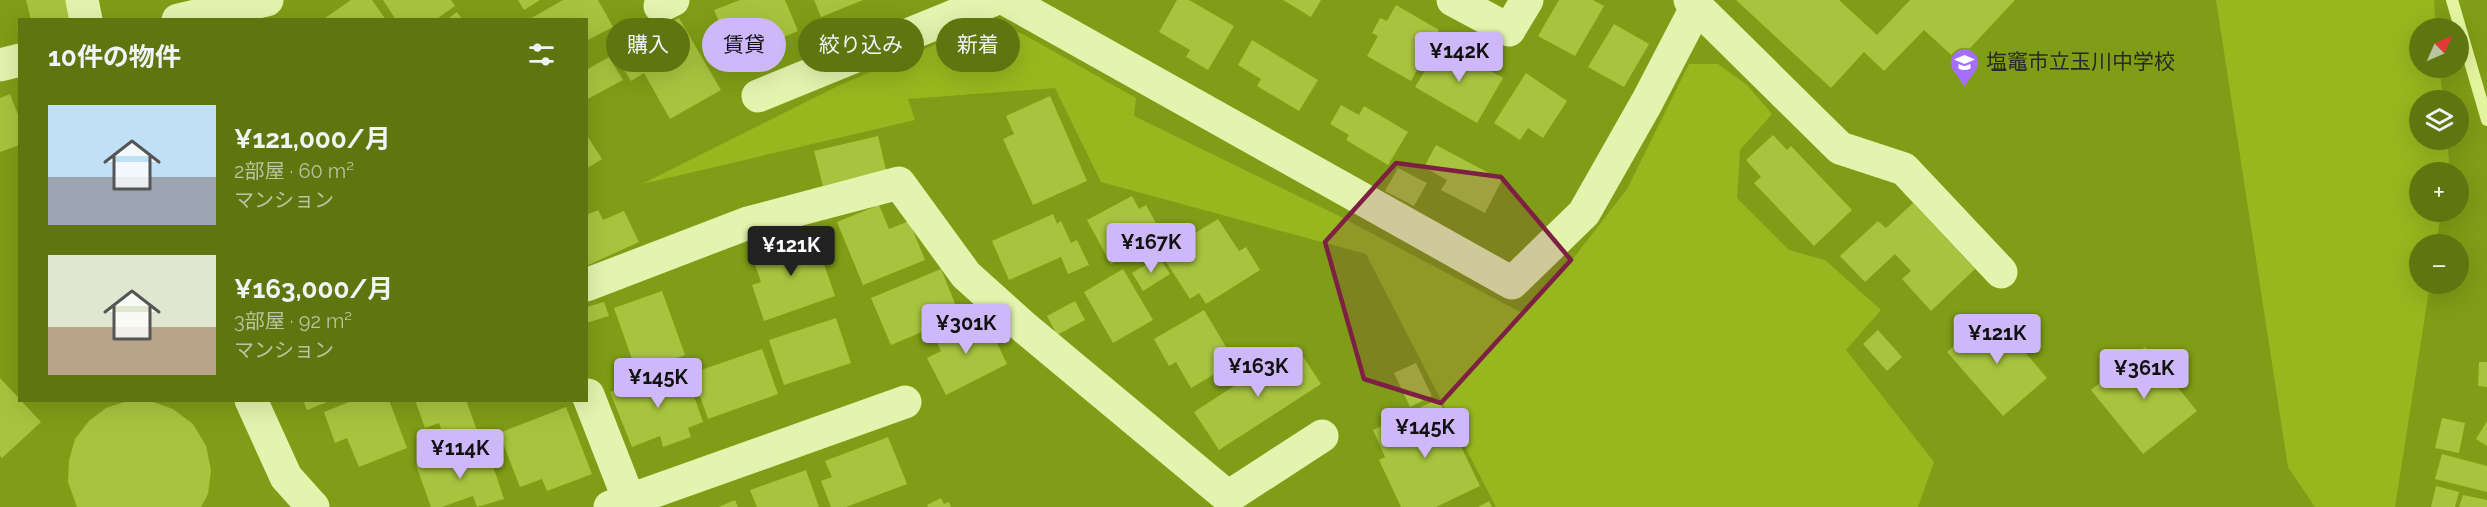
<!DOCTYPE html>
<html lang="ja">
<meta charset="utf-8">
<style>
:root{--surface:#5f7610;--page:#657b19;--text:#f1f3f6;--muted:#bac49f;--accent:#ceb8fa}
body{margin:0;font-family:Raleway,"Noto Sans JP",sans-serif;background:var(--page);color:var(--text);height:100vh;display:flex;flex-direction:column;font-size:22px;white-space:nowrap}
*{box-sizing:border-box;margin:0}
p{font-size:20px;color:var(--muted)}
.icon{flex:none;width:33px;height:33px;fill:none;stroke:currentColor;stroke-width:2;stroke-linecap:round;stroke-linejoin:round}
.map{position:relative;flex:1;overflow:hidden}
.side{position:absolute;left:18px;top:18px;width:570px;height:384px;display:flex;flex-direction:column;background:var(--surface);border-radius:0px;box-shadow:0 6px 24px #0002}
.side>*{flex:none}
.banner{position:absolute;left:606px;top:18px;width:570px;height:54px;display:flex;gap:12px}
.needle{width:39px;rotate:45deg}
.fabs{position:absolute;left:2409px;top:18px;display:grid;gap:12px}
.fabs a{display:grid;place-items:center;width:60px;height:60px;border-radius:50%;background:var(--surface);box-shadow:0 6px 24px #0002;font-size:30px}
.price{position:absolute;translate:-50% -51px;padding:0 14px;border-radius:6px;background:var(--accent);color:#111;font-size:20px;line-height:39px;filter:drop-shadow(0 2px 3px #0008)}
.price::after{content:'';position:absolute;left:50%;top:36px;width:18px;height:14px;margin-left:-9px;background:inherit;clip-path:polygon(0 0,100% 0,50% 100%)}
.price.on{background:#222;color:#fff}
ul{padding:0;list-style:none}
li{display:flex;align-items:center;gap:18px;height:150px;padding:0 30px}
li span{display:grid;place-items:center;flex:none;width:168px;height:120px;border-radius:0px;color:#555}
li>.icon{margin-inline-start:auto}
span .icon{width:72px;height:72px;fill:#fffc;stroke-width:1}
li b{font-size:26px}
h2{display:flex;justify-content:space-between;align-items:center;height:72px;padding:0 30px;font-size:26px}
.tag{padding:0 21px;border-radius:27px;background:var(--surface);box-shadow:0 6px 24px #0002;font-size:21px;line-height:54px}
.tag.on{background:var(--accent);color:#111}
.map>svg:first-child{display:block}
</style>
<div class="map">
<svg width="2487" height="507" viewBox="0 0 2487 507">
<rect width="100%" height="100%" fill="#7f9d16"/>
<!-- green -->
<g fill="#97b71e">
<polygon points="2216,0 2434,0 2436,28 2420,28 2420,68 2440,68 2443,100 2420,100 2420,140 2447,140 2449,160 2447,172 2420,172 2420,212 2441,212 2436,244 2420,244 2420,284 2430,284 2395,507 2315,507 2288,467"/>
<polygon points="983,24 1021,33 1136,98 1134,116 1339,216 1524,314 1562,273 1627,189 1689,64 1718,64 1747,85 1772,114 1740,150 1737,198 1789,250 1825,260 1881,310 1846,350 1934,462 1918,507 1496,507 1366,254 1101,182 1055,88 908,99 915,120 642,184 840,85"/>
</g>
<g fill="none" stroke-linecap="round" stroke-linejoin="round">
<!-- stream -->
<polyline stroke="#e5f59f" stroke-width="12" points="2452,0 2487,120"/>
</g>
<!-- building -->
<g fill="#a8c43e">
<polygon points="26,0 71,0 76,20 31,20"/>
<polygon points="351,0 372,0 386,20 322,20"/>
<polygon points="383,0 451,0 455,6 435,20 396,20"/>
<polygon points="518,0 540,0 524,10"/>
<polygon points="563,0 598,0 613,27 586,41 586,20 528,20"/>
<polygon points="740,0 785,0 798,31 734,58 714,10"/>
<polygon points="814,0 863,0 821,17"/>
<polygon points="1177,0 1189,0 1234,26 1208,70 1186,57 1190,50 1159,32"/>
<polygon points="1283,0 1321,0 1311,17"/>
<polygon points="1559,0 1593,0 1604,6 1575,56 1538,36"/>
<polygon points="1736,0 1839,0 1877,35 1910,0 2015,0 1958,61 1924,30 1884,71 1864,52 1831,88"/>
<polygon points="1396,5 1439,30 1411,81 1367,56 1378,36 1372,33 1380,18 1387,21"/>
<polygon points="457,12 463,20 446,20"/>
<polygon points="679,18 721,90 670,119 644,73 631,81 615,54"/>
<polygon points="1614,24 1649,44 1624,87 1588,67"/>
<polygon points="1252,40 1318,80 1299,111 1257,86 1261,79 1238,65"/>
<polygon points="1442,42 1503,78 1477,123 1415,87"/>
<polygon points="609,57 623,80 586,100 586,70"/>
<polygon points="1526,73 1567,101 1543,138 1528,128 1520,140 1494,123"/>
<polygon points="10,94 20,120 20,145 0,152 0,98"/>
<polygon points="1050,96 1087,181 1033,205 1003,139 1014,134 1006,116"/>
<polygon points="1341,105 1359,115 1364,106 1408,132 1388,165 1346,140 1349,135 1330,124"/>
<polygon points="586,134 602,159 586,169"/>
<polygon points="1773,135 1787,150 1791,146 1852,210 1814,246 1754,183 1761,177 1746,160"/>
<polygon points="878,136 886,170 823,186 814,151"/>
<polygon points="1436,145 1502,180 1485,213 1441,190 1447,180 1424,167"/>
<polygon points="1398,168 1427,183 1414,206 1385,191"/>
<polygon points="1132,196 1139,209 1146,205 1163,236 1111,264 1087,220"/>
<polygon points="1913,203 1975,269 1931,311 1902,279 1911,271 1895,254 1865,282 1840,256 1878,221 1886,228"/>
<polygon points="879,205 889,229 909,221 925,260 863,285 837,222"/>
<polygon points="598,210 603,220 624,211 639,242 586,266 586,215"/>
<polygon points="1053,214 1057,224 1061,221 1071,243 1077,240 1089,265 1068,274 1061,257 1009,280 992,241"/>
<polygon points="1218,219 1239,251 1246,247 1260,270 1206,304 1199,293 1190,299 1161,254"/>
<polygon points="813,232 835,296 764,321 752,285 761,282 751,253"/>
<polygon points="1159,257 1170,274 1143,291 1132,273"/>
<polygon points="941,269 960,316 891,345 871,298"/>
<polygon points="1123,269 1153,320 1113,343 1084,292"/>
<polygon points="662,291 685,355 637,373 614,308"/>
<polygon points="1075,301 1085,320 1057,335 1047,316"/>
<polygon points="604,302 609,316 586,323 586,307"/>
<polygon points="1204,310 1235,362 1191,388 1176,362 1169,366 1154,339"/>
<polygon points="983,314 1007,364 946,395 927,358 941,351 935,339"/>
<polygon points="1992,314 2047,378 2003,416 1947,352"/>
<polygon points="836,318 851,363 784,385 769,340"/>
<polygon points="1878,330 1902,357 1887,371 1863,344"/>
<polygon points="1296,346 1321,384 1219,450 1194,412"/>
<polygon points="2145,347 2197,411 2143,454 2091,390"/>
<polygon points="762,349 778,394 708,419 692,373"/>
<polygon points="2479,362 2487,362 2487,387 2478,386"/>
<polygon points="1416,363 1432,396 1410,407 1394,373"/>
<polygon points="684,368 703,422 688,428 691,437 663,447 660,436 632,447 610,392"/>
<polygon points="0,378 41,422 2,458 0,456"/>
<polygon points="1438,399 1480,486 1436,507 1401,507 1379,460 1385,457 1373,430"/>
<polygon points="303,400 330,400 330,401 307,410"/>
<polygon points="354,400 389,400 407,448 359,467 347,438 335,443 324,412"/>
<polygon points="415,400 466,400 479,436 447,447 439,423 425,428"/>
<polygon points="127,401 150,401 173,409 193,424 206,446 211,470 208,494 201,507 77,507 68,482 69,460 75,439 89,421 106,408"/>
<polygon points="566,407 592,474 547,491 542,479 520,487 499,433"/>
<polygon points="2442,418 2465,423 2459,453 2435,448"/>
<polygon points="2487,421 2487,446 2476,439"/>
<polygon points="888,437 907,484 846,507 831,507 821,481 832,477 825,461"/>
<polygon points="461,450 465,462 489,454 504,499 477,507 473,496 442,507 431,507 416,465"/>
<polygon points="2442,454 2487,466 2487,492 2435,479"/>
<polygon points="806,470 819,507 757,507 750,490"/>
<polygon points="2436,486 2459,492 2455,507 2431,507"/>
<polygon points="2463,495 2487,500 2487,507 2459,507"/>
<polygon points="941,498 944,504 949,502 951,507 928,507 927,505"/>
<polygon points="735,500 738,507 719,507"/>
<polygon points="1489,501 1492,507 1478,507"/>
</g>
<g fill="none" stroke-linecap="round" stroke-linejoin="round">
<!-- street -->
<g stroke="#e4f3ad" stroke-width="33">
<polyline points="82,0 86,20"/>
<polyline points="1007,0 1512,283 1584,213 1647,102 1697,6"/>
<polyline points="1453,0 1509,30 1527,0"/>
<polyline points="1690,0 1840,148 1904,169 2001,272"/>
<polyline points="660,6 673,0"/>
<polyline points="178,20 267,0"/>
<polyline points="0,65 20,60"/>
<polyline points="758,96 993,0"/>
<polyline points="586,285 748,223 899,183 966,275 1025,328 1228,497 1322,436"/>
<polyline points="588,395 629,500"/>
<polyline points="251,400 286,477 313,507"/>
<polyline points="610,507 905,402"/>
</g>
</g>
<!-- marked area -->
<path fill="#7d2044" fill-opacity="0.2" stroke="#7d2044" stroke-width="4.5" stroke-linejoin="round" d="M1396,163L1501,177L1571,260L1441,403L1364,379L1325,242Z"/>
<!-- icons -->
<defs>
<symbol id="school-pin" viewBox="-11 -11 22 30"><path d="M0 17L-7.5 6A9.5 9.5 0 1 1 7.5 6Z" fill="#a46fff" stroke="#7f9d16"/><path d="M0-5L7-2L0 1L-7-2ZM-4 1L0 2.5L4 1V4Q0 6-4 4Z" fill="#fff"/></symbol>
</defs>
<g fill-rule="evenodd">
<use href="#school-pin" x="1948" y="46" width="33" height="45"/>
</g>
<g text-anchor="middle" stroke-width="6" stroke-linejoin="round" paint-order="stroke">
<!-- poi labels -->
<g font-size="21" fill="#292929" stroke="#7f9d16" text-anchor="start">
<text x="1986" y="69">塩竈市立玉川中学校</text>
</g>
</g>
</svg>
<div class="fabs">
<a><svg class="needle" viewBox="-14 -14 28 28"><path d="M0-13l5 13h-10z" fill="#e53935"/><path d="M0 13l5-13h-10z" fill="#bac49f"/></svg></a>
<a><svg class="icon" aria-label="layers" viewBox="0 0 24 24"><path d="M12 4l9 5-9 5-9-5zM3 14l9 5 9-5"/></svg></a>
<a>+</a>
<a>−</a>
</div>
<b class="price" style="left:1459px;top:83px">¥142K</b>
<b class="price" style="left:1151px;top:274px">¥167K</b>
<b class="price on" style="left:791px;top:277px">¥121K</b>
<b class="price" style="left:966px;top:355px">¥301K</b>
<b class="price" style="left:1997px;top:365px">¥121K</b>
<b class="price" style="left:1258px;top:398px">¥163K</b>
<b class="price" style="left:2144px;top:400px">¥361K</b>
<b class="price" style="left:658px;top:409px">¥145K</b>
<b class="price" style="left:1425px;top:459px">¥145K</b>
<b class="price" style="left:460px;top:480px">¥114K</b>
<div class="banner">
<a class="tag">購入</a>
<a class="tag on">賃貸</a>
<a class="tag">絞り込み</a>
<a class="tag">新着</a>
</div>
<section class="side">
<h2>10件の物件<svg class="icon" aria-label="filters" viewBox="0 0 24 24"><path d="M4 7h16M4 17h16"/><circle cx="9" cy="7" r="2"/><circle cx="15" cy="17" r="2"/></svg></h2>
<ul>
<li><span style="background:linear-gradient(#bfe0f5 60%,#9aa5b1 0)"><svg class="icon" aria-label="home" viewBox="0 0 24 24"><path d="M3 11l9-7 9 7M6 9v11h12V9"/></svg></span><div><b>¥121,000/月</b><p>2部屋 · 60 m²</p><p>マンション</p></div></li>
<li><span style="background:linear-gradient(#dfe7d0 60%,#b9a48a 0)"><svg class="icon" aria-label="home" viewBox="0 0 24 24"><path d="M3 11l9-7 9 7M6 9v11h12V9"/></svg></span><div><b>¥163,000/月</b><p>3部屋 · 92 m²</p><p>マンション</p></div></li>
</ul>
</section>
</div>
